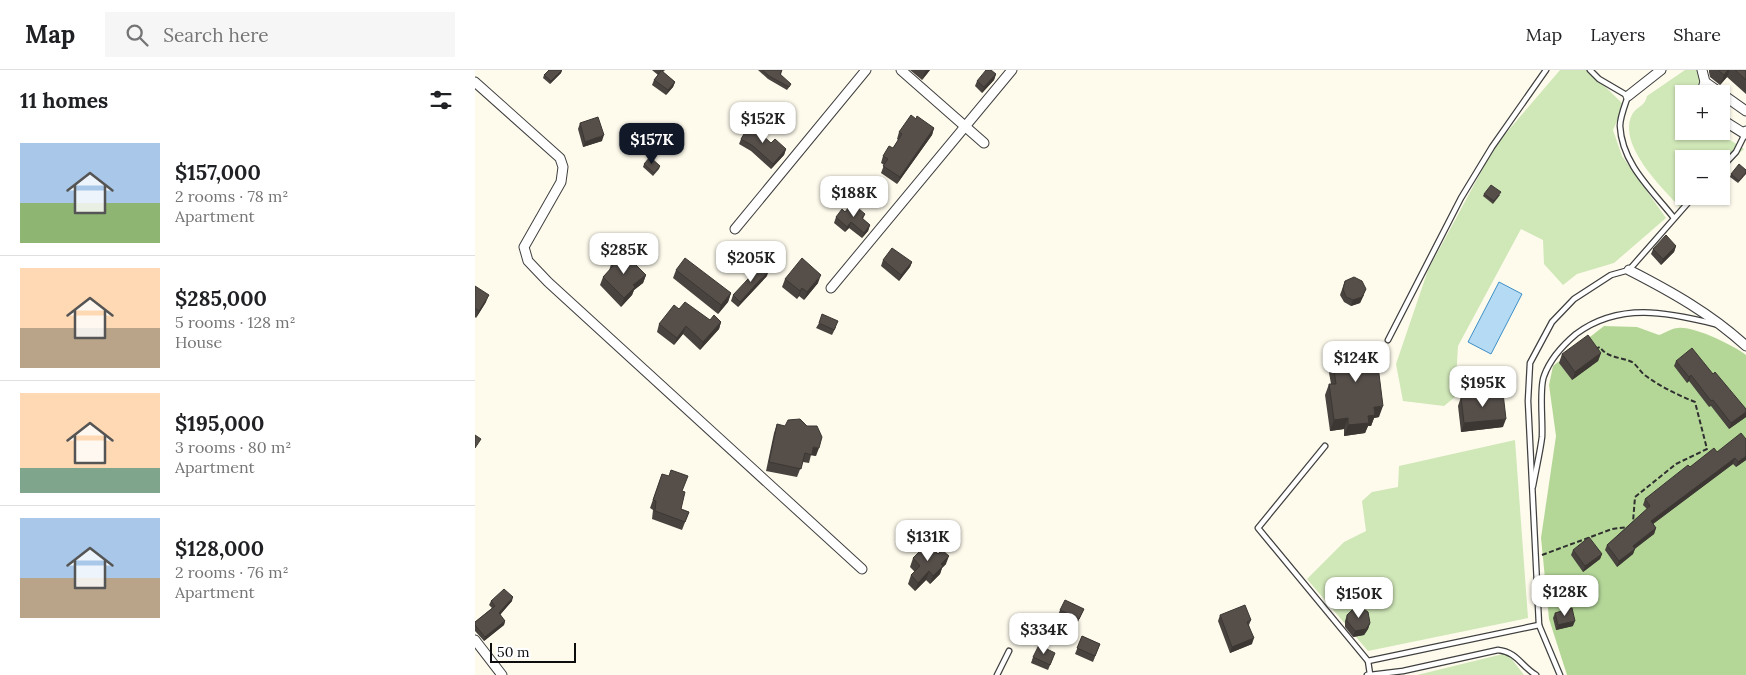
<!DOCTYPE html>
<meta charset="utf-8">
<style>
:root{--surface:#fff;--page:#f6f6f6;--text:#202124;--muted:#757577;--line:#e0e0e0;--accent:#111827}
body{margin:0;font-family:Lora,serif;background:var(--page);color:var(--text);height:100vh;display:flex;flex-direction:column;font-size:19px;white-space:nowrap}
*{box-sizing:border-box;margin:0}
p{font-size:16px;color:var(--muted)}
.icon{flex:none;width:28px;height:28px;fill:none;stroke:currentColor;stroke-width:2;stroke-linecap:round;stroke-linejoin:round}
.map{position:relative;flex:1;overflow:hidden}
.sheet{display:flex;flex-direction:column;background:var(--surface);width:475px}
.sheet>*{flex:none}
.buttons{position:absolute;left:1200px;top:15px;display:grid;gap:10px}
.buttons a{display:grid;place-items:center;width:55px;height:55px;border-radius:0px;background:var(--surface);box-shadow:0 1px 4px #0004;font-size:25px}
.scale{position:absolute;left:15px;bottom:12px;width:86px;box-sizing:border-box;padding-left:5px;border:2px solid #0d0d0d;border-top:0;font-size:14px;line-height:18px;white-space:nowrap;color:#0d0d0d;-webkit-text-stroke:4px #fff;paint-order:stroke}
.price{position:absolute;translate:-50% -42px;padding:0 11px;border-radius:10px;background:#fff;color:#222;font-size:16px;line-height:32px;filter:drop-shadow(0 1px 2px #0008)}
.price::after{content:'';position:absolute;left:50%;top:30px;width:15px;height:11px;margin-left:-8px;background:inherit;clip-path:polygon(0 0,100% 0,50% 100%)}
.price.selected{background:var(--accent);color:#fff}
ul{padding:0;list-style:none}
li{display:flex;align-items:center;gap:15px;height:125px;padding:0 20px}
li+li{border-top:1px solid var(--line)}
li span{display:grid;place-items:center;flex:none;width:140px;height:100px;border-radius:0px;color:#555}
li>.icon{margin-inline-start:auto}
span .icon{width:60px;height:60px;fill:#fffc;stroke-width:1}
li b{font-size:21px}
h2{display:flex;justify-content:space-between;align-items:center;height:60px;padding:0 20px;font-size:21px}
header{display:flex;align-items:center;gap:30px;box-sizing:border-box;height:70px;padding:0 25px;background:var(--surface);border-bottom:1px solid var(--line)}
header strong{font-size:24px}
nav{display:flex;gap:28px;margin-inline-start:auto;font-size:18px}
.search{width:350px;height:45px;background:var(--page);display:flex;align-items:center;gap:12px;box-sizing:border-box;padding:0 18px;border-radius:0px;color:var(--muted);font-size:19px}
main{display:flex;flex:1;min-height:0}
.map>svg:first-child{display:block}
</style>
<header>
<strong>Map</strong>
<div class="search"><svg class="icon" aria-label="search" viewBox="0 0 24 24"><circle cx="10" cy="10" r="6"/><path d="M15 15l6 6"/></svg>Search here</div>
<nav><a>Map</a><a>Layers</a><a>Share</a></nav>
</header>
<main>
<section class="sheet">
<h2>11 homes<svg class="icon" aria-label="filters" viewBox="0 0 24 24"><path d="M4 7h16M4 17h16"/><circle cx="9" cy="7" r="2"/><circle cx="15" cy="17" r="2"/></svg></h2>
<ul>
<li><span style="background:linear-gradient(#a9c7e8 60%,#8fb573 0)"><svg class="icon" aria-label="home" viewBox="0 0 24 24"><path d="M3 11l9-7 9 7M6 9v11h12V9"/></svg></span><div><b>$157,000</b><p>2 rooms · 78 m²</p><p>Apartment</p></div></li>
<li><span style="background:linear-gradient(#ffd9b3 60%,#b9a48a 0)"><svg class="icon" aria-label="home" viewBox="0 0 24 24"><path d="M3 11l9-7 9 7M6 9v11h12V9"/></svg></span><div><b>$285,000</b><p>5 rooms · 128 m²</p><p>House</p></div></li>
<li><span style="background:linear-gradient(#ffd9b3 75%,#7fa58c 0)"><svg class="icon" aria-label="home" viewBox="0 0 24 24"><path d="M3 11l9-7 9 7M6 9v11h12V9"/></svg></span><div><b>$195,000</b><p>3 rooms · 80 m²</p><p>Apartment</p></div></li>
<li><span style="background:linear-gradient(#a9c7e8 60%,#b9a48a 0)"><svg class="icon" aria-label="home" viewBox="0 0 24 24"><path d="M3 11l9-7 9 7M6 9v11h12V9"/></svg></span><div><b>$128,000</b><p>2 rooms · 76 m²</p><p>Apartment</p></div></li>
</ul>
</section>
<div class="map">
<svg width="1271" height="605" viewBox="0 0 1271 605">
<rect width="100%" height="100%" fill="#fefbed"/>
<!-- green -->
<g fill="#d0e7b8">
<polygon points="1085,0 1113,0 1149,35 1138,60 1147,86 1191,148 1139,193 1102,204 1088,215 1069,194 1068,170 1046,159 983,276 980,327 969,336 928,331 921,294 953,200 1020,76"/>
<path d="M1210,0H1228L1231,9L1222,24H1209V61H1241L1269,79L1246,100V89H1209V126H1218L1206,138C1188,119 1140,73 1158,43C1163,36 1170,36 1172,26Z"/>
<polygon points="1040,370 1053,548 893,581 832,509 869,472 891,461 887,431 897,422 923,417 924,396"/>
<polygon points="1032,583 1049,605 942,605"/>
</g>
<!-- forest -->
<path fill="#b4d798" d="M1129,256L1162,257L1184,265C1190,263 1197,258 1203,258C1219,256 1258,275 1271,285V605H1092L1074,549L1066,468L1081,366L1074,315L1078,296Z"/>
<!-- water -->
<polygon fill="#b4dbf3" stroke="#3e8fc7" points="1024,212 1047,224 1016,284 993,272"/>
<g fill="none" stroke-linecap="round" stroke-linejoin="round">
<defs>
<g id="service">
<path d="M1115,0L1124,9L1153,26C1150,35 1145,47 1145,56C1147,94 1177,120 1199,148"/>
<polyline points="1246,98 1261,82 1270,64"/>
<polyline points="913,270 986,128 1017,77 1071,0"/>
<polyline points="850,376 783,458 893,591 1064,555"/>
<path d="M1058,416C1061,399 1065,383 1067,367C1068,351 1064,318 1069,306C1075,289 1088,275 1101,264C1144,232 1192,242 1240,254"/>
<polyline points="522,605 534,581"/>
<polyline points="892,605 895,604 893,591"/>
<path d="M895,605L928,601L1023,580C1042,582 1046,596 1061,605"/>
<polyline points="1085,605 1064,555 1053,331 1055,293 1077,252 1099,229 1136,205 1154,200 1219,126"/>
</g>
<g id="minor">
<polyline points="426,0 509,73"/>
<polyline points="1227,0 1230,12 1271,41"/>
<polyline points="0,12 85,88 88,97 86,112 49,177 53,191 73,212 387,499"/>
<polyline points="1226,24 1230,12"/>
<polyline points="1153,26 1186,0"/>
<polyline points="1246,49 1270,64 1271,61"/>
<polyline points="260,159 391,0"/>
<path d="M1154,200C1197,222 1236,244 1271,276"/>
<polyline points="356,218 537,0"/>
<polyline points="0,570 27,605"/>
</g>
</defs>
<!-- service casing -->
<use href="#service" stroke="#404040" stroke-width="7"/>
<!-- minor casing -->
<use href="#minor" stroke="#404040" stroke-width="11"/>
<!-- path -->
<g stroke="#2f2f2f" stroke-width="2" stroke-dasharray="5 2.5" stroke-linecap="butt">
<path d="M1120,279L1125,277C1132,288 1146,287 1157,292C1162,295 1166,303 1171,306C1186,317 1203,325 1220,332L1232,379L1201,394L1160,427L1158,452"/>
<polyline points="1067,485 1137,459 1153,457"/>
</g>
<!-- service -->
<use href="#service" stroke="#fff" stroke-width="4.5"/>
<!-- minor -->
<use href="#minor" stroke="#fff" stroke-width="9"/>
</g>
<!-- wall -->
<g fill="#49433f">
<polygon points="87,0 86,3 75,14 68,8 69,5"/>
<polygon points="177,0 190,0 188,2 200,12 198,17 191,25 177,15 179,10 183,5"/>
<polygon points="283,0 307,0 306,5 315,16 312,20 293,9"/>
<polygon points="435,0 455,0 447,10"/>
<polygon points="1234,0 1271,0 1271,24 1252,7 1245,15 1235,7 1234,2"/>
<polygon points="521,4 519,10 507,23 500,16 502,11"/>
<polygon points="441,49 459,58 457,65 422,114 406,103 409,95 406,93 408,86 418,78 423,70 422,69 424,62"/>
<polygon points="105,53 127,71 108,77 103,59"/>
<polygon points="266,69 296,73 311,79 309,85 296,99 276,81 264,74"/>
<polygon points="169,94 185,96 184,99 178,106 168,97"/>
<polygon points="1271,100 1263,113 1255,107 1256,104"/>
<polygon points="1009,124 1025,125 1018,134 1008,126"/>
<polygon points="370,142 390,144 388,149 395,155 393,161 387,168 374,158 370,162 359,153 361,147"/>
<polygon points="1201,176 1199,182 1186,195 1176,184 1178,179"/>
<polygon points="131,179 146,180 138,189 129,182"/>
<polygon points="408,190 437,192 435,197 424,211 406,196"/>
<polygon points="136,194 171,205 168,213 159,220 157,225 146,237 125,215 128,207 134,201"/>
<polygon points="201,200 256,223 253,232 243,244 198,208"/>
<polygon points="292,206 263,237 256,231 258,225"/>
<polygon points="310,209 343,213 329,230 324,226 322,229 307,217"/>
<polygon points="870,211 889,225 885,233 876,236 869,232 865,225"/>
<polygon points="0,216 11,232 1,248 0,247"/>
<polygon points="204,239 235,250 246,252 244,259 225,280 208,264 199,275 182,262 184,254"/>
<polygon points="344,253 361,257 357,265 341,258"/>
<polygon points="861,277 904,347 899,348 896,356 893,356 890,363 869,366 869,359 855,361 850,325 854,314 856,314 853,297"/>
<polygon points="1126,283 1123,291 1097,310 1084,293 1087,284"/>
<polygon points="1201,291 1238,304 1271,339 1271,347 1254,359 1236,336 1234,337 1214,311 1212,313 1199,296"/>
<polygon points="986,327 1028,357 986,362 983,336"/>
<polygon points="302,354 341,386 336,385 334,393 328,392 322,407 291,401 299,363"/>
<polygon points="1242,382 1271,390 1261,397 1258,394 1178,454 1181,458 1179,464 1160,478 1158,484 1142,497 1130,480 1132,475 1172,439 1168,435 1170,429 1215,397"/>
<polygon points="187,404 207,421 206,439 214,442 207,460 177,449 178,440 175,438"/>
<polygon points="1098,480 1127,484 1125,489 1108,502 1096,485"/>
<polygon points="438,488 471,494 467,498 465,504 455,514 451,510 440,521 433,514 436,505 440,502 435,497"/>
<polygon points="16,531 37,531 25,545 30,551 29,555 9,571 0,561 0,552 17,538 14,535"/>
<polygon points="609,539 602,554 583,545 585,540"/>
<polygon points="1080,543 1098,556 1081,560 1078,548"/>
<polygon points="745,545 776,550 774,555 777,574 755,583 743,551"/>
<polygon points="872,545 895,553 893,559 889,565 878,567 870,557 870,551"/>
<polygon points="607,566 625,574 618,592 600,584"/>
<polygon points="558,587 578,588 573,600 556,593"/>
</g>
<!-- shaded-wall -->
<g fill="#3c3733">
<polygon points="87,0 86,3 75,14 76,11"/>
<polygon points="451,0 455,0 447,10 450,2"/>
<polygon points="1253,0 1255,0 1252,7 1245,15 1249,5"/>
<polygon points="521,4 519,10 507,23 509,17"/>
<polygon points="200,12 198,17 191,25 193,20"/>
<polygon points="459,58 457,65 422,114 425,107"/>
<polygon points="129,65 127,71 108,77 110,72"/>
<polygon points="311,79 309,85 296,99 298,94"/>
<polygon points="1271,102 1271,104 1263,113 1264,111"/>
<polygon points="376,152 374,158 370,162 372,157"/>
<polygon points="395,155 393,161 387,168 389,163"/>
<polygon points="1201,176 1199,182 1186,195 1188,189"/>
<polygon points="147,177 146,180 138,189 139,186"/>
<polygon points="437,192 435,197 424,211 426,205"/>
<polygon points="294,200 292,206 263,237 265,232"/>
<polygon points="171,205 168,213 159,220 157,225 146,237 149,228 158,215"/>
<polygon points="346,205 343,213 329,230 332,222"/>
<polygon points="327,218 324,226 322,229 325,221"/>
<polygon points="891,219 885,233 876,236 878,230"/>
<polygon points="256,223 253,232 243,244 246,235"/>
<polygon points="14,225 11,232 1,248 4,241"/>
<polygon points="246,252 244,259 225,280 228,272"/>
<polygon points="211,256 208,264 199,275 202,268"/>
<polygon points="1126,283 1123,291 1097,310 1100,302"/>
<polygon points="1216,305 1214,311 1212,313 1214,307"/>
<polygon points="908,336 904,347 899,348 896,356 893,356 890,363 869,366 873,355 899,337"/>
<polygon points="1271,342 1271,347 1254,359 1256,353"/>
<polygon points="873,348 869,359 855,361 859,350"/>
<polygon points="1031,349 1028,357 986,362 989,353"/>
<polygon points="338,377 344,378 341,386 336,385"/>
<polygon points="1271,386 1271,390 1261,397 1263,392"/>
<polygon points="1260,388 1258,394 1174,457 1176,451"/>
<polygon points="1181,458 1179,464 1156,482 1158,476"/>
<polygon points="1160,479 1158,484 1142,497 1144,491"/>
<polygon points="1127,484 1125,489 1108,502 1110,496"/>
<polygon points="474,486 471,494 467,498 465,504 455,514 458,506 466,494"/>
<polygon points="454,501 451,510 440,521 443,513"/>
<polygon points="38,527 37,531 23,547 24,543"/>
<polygon points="30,551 29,555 9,571 10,567"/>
<polygon points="1100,551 1098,556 1081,560 1083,555"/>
<polygon points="895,553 893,559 889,565 878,567 880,561"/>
<polygon points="779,568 777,574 755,583 757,577"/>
</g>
<!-- building -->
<g fill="#554e49" stroke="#3c3733">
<polygon points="74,0 87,0 76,11 69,5"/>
<polygon points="185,0 187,0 187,1 200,12 193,20 179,10 186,1"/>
<polygon points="287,0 307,0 305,4 316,14 314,17 294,6"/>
<polygon points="511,0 516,0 521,4 509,17 502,11"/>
<polygon points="1243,0 1253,0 1249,5"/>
<polygon points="1260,0 1271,0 1271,10"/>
<polygon points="436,45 441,49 442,46 459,58 425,107 408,96 413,89 408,86 414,76 418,78 427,64 424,62"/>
<polygon points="123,47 129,65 110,72 105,53"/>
<polygon points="275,54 296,73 300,69 311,79 298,94 278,76 266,69"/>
<polygon points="175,87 185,96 179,103 169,94"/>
<polygon points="1264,94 1271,100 1271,102 1264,111 1256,104"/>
<polygon points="1016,115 1026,122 1019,131 1009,124"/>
<polygon points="377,133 390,144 387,148 395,155 389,163 376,152 372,157 361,147 367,139 370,142"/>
<polygon points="1191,165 1201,176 1188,189 1178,179"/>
<polygon points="139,169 147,177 139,186 131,179"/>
<polygon points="417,178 437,192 426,205 408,190"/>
<polygon points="148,182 171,205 158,215 160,217 149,228 128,207 138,196 136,194"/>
<polygon points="210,188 256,223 246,235 201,200"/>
<polygon points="327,188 346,205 332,222 327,218 325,221 310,209"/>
<polygon points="287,194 294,200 265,232 258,225"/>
<polygon points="879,207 887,211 891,219 887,227 878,230 871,227 868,219 870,211"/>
<polygon points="0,216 14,225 4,241 0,238"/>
<polygon points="210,232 235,250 239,245 246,252 228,272 211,256 202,268 184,254 199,235 204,239"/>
<polygon points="347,244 363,251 359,260 344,253"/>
<polygon points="1113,265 1126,283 1100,302 1087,284"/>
<polygon points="900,272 908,336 899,337 900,345 893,346 894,353 873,355 873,348 859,350 854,314 861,314 857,286 861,285 861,277"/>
<polygon points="1217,278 1238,304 1240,302 1271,339 1271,342 1256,353 1238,330 1236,331 1216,305 1214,307 1201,291"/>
<polygon points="1028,323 1031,349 989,353 986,327"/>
<polygon points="325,349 332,356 342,356 347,367 344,378 338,377 337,385 330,383 326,399 294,392 302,354 310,356 313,350"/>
<polygon points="1266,363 1271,369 1271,386 1263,392 1260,388 1176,451 1181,458 1158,476 1160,479 1144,491 1132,475 1175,436 1170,429 1213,395 1215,397 1239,378 1242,382"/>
<polygon points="0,365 6,369 0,378"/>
<polygon points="196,400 213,406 207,421 210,422 206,439 214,442 210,452 180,441 181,431 178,430 187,404 194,406"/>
<polygon points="1114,467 1127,484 1110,496 1098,480"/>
<polygon points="452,474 463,484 467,480 474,486 466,494 468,496 458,506 454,501 443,513 436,505 445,496 438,488"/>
<polygon points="29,519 38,527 24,543 30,551 10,567 0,555 0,552 20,536 16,531"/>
<polygon points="590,530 609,539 604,549 585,540"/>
<polygon points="770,535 776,550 772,552 779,568 757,577 745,545"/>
<polygon points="886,537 893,542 895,553 891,559 880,561 872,551 872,545 878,539"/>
<polygon points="1097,538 1100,551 1083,555 1080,543"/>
<polygon points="607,566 625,574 620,586 602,578"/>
<polygon points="564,575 580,583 575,595 558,587"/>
</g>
</svg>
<div class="buttons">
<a>+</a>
<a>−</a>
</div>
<div class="scale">50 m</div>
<b class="price" style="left:288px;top:74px">$152K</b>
<b class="price selected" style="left:177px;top:95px">$157K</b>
<b class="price" style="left:379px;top:148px">$188K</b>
<b class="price" style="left:149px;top:205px">$285K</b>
<b class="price" style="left:276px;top:213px">$205K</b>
<b class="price" style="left:881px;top:313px">$124K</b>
<b class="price" style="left:1008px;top:338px">$195K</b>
<b class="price" style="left:453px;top:492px">$131K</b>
<b class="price" style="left:1090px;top:547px">$128K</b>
<b class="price" style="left:884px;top:549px">$150K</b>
<b class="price" style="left:569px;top:585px">$334K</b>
</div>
</main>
